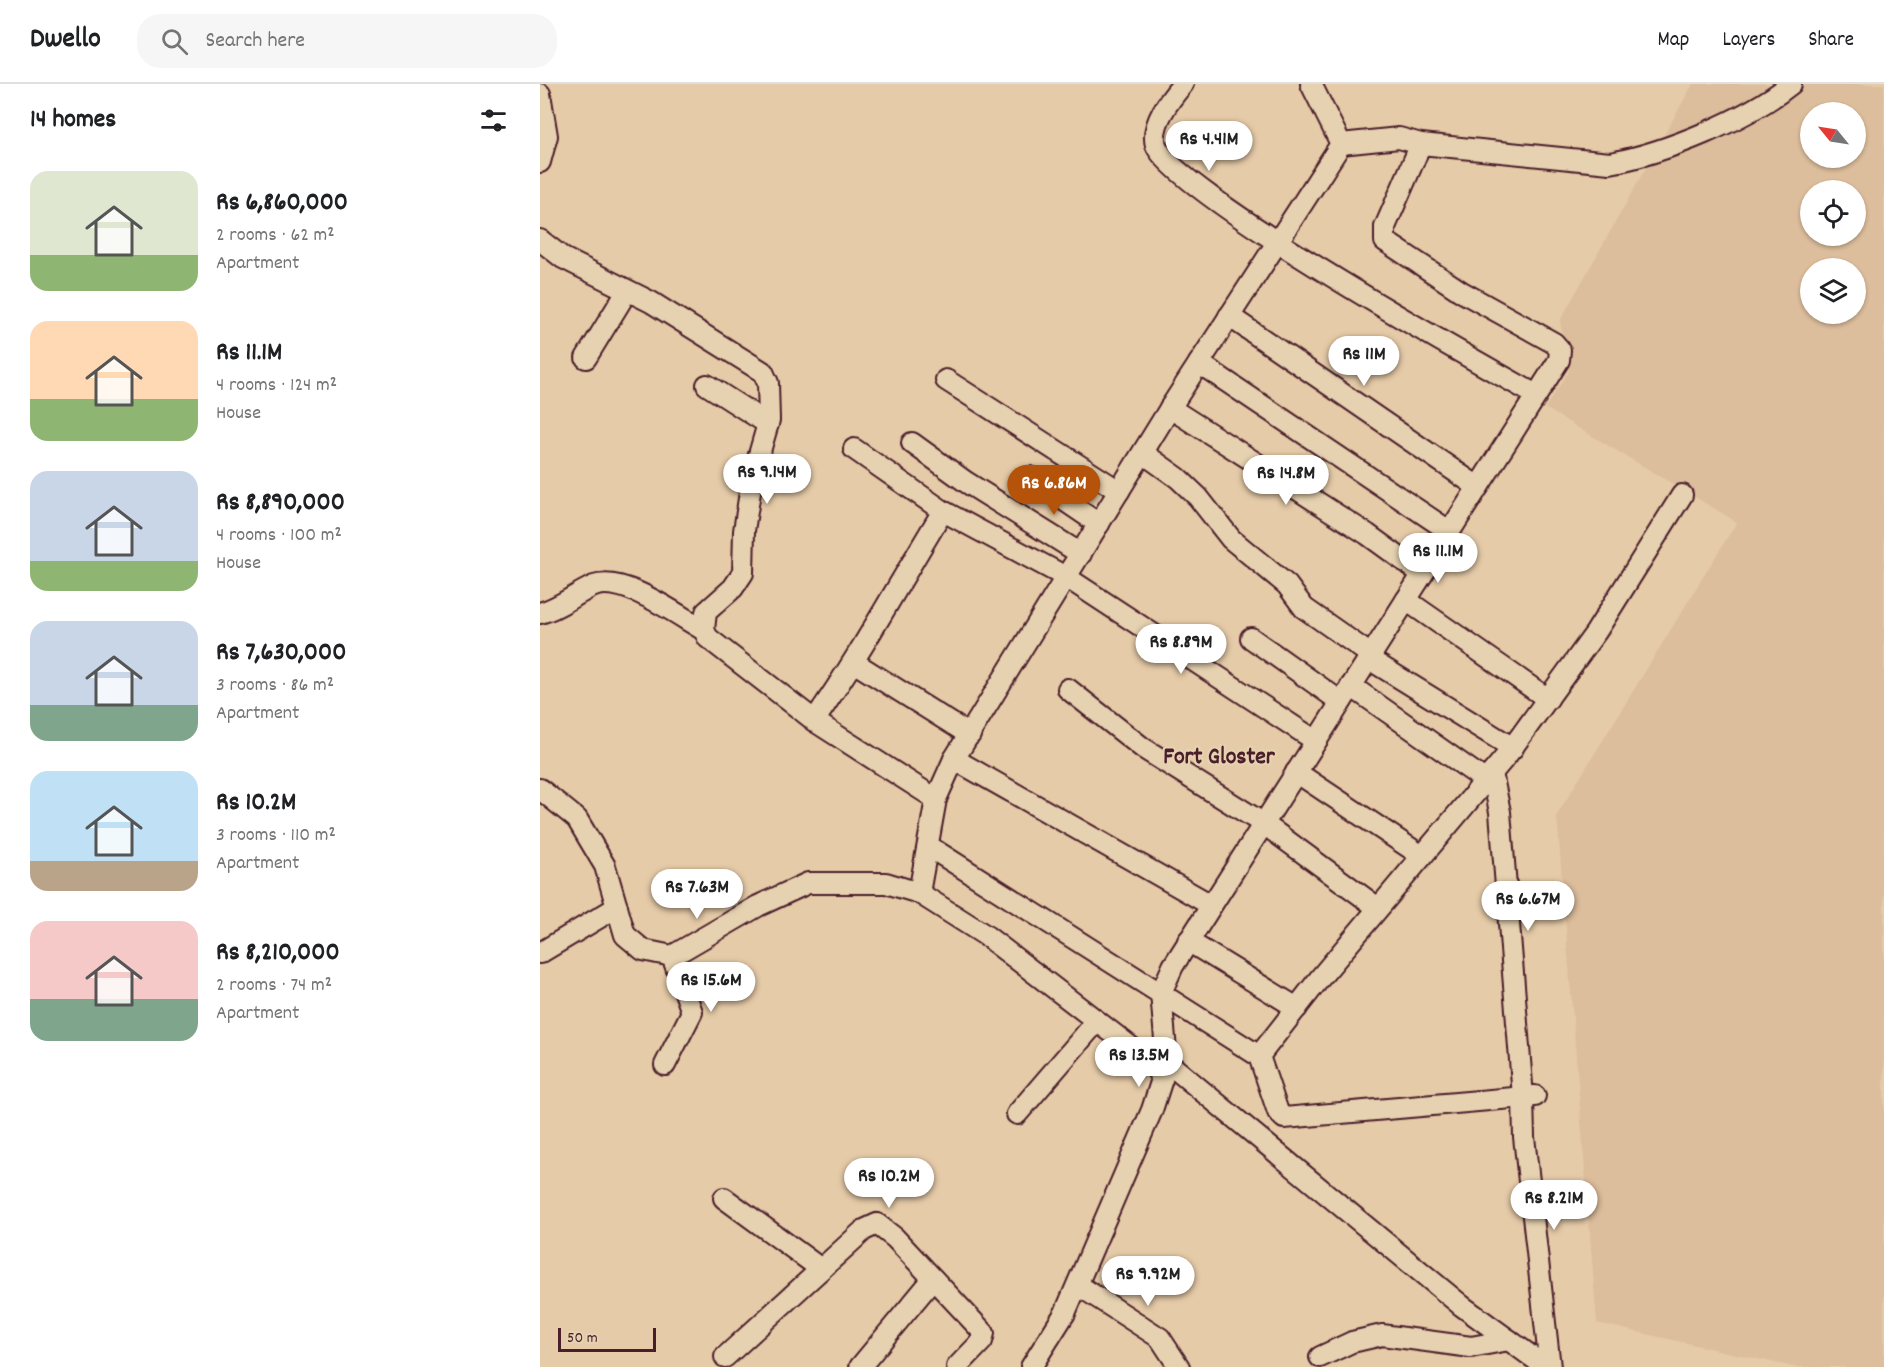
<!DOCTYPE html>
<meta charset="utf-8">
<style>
:root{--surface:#fff;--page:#f6f6f6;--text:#202124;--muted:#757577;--line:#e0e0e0;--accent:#b45309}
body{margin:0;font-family:Dekko,sans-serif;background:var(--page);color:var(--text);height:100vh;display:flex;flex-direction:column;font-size:22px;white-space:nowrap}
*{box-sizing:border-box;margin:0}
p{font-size:20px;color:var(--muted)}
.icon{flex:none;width:33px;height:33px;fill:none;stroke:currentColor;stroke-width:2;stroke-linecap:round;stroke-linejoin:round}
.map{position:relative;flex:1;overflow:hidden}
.details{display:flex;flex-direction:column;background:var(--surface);width:540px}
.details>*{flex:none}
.needle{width:39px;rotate:300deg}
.fabs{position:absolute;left:1260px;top:18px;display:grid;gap:12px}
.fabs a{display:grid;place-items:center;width:66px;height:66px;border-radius:50%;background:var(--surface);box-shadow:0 2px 4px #0004;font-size:30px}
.scale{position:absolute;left:18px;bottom:15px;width:98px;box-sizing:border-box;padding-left:6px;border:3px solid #4a1f2b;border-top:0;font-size:16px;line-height:21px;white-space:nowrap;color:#4a1f2b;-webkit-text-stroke:4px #e6d2b0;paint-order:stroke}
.price{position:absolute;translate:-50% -51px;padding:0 14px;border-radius:21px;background:#fff;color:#222;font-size:20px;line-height:39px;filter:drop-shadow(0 2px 3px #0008)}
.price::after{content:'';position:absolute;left:50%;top:36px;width:18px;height:14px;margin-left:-9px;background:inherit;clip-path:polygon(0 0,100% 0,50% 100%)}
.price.current{background:var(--accent);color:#fff}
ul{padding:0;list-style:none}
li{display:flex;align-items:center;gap:18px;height:150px;padding:0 30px}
li span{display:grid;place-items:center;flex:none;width:168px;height:120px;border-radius:18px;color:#555}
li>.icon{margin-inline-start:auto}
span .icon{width:72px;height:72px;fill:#fffc;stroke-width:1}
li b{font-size:26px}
h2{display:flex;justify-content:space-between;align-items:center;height:72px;padding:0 30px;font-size:26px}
header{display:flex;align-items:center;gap:36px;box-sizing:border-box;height:84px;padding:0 30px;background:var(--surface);border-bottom:2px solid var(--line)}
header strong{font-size:28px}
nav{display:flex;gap:33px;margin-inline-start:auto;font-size:21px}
.search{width:420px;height:54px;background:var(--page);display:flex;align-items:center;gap:15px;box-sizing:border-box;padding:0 21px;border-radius:24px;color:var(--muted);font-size:22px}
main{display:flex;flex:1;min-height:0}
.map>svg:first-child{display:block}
</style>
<header>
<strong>Dwello</strong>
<div class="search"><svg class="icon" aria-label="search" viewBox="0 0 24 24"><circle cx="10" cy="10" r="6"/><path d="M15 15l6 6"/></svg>Search here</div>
<nav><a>Map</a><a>Layers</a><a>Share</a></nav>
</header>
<main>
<section class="details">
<h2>14 homes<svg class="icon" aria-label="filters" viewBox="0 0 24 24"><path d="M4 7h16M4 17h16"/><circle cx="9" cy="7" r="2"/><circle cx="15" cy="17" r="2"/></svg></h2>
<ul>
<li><span style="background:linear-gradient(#dfe7d0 70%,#8fb573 0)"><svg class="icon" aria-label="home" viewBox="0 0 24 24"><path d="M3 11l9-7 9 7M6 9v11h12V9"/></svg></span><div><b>Rs 6,860,000</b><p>2 rooms · 62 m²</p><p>Apartment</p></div></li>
<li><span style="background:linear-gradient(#ffd9b3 65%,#8fb573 0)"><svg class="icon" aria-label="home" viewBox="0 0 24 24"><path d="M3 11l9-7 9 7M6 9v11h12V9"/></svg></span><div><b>Rs 11.1M</b><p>4 rooms · 124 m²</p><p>House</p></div></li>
<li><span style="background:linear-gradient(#c9d6e8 75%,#8fb573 0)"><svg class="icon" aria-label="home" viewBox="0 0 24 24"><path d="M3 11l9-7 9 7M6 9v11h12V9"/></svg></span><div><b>Rs 8,890,000</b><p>4 rooms · 100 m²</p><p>House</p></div></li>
<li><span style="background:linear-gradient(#c9d6e8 70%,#7fa58c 0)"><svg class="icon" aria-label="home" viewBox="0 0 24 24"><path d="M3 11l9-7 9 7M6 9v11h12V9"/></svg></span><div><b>Rs 7,630,000</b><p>3 rooms · 86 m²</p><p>Apartment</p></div></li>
<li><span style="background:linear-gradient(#bfe0f5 75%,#b9a48a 0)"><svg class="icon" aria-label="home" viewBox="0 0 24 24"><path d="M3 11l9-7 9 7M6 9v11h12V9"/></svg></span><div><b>Rs 10.2M</b><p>3 rooms · 110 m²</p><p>Apartment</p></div></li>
<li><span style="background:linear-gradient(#f6c9c9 65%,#7fa58c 0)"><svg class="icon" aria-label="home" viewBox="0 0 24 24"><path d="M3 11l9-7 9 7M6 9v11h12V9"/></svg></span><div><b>Rs 8,210,000</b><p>2 rooms · 74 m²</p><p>Apartment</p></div></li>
</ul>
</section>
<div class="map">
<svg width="1344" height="1283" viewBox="0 0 1344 1283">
<rect width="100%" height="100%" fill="#e6cba8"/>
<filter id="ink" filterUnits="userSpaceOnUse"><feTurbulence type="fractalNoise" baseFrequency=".0167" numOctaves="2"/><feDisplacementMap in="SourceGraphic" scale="12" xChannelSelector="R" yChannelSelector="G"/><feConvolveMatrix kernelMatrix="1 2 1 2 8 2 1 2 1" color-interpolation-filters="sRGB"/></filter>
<g filter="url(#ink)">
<!-- built -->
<path fill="#dcbd9c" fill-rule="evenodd" d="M1153,0H1344V1283H1254L1057,1239L1017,731L1197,438L1005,324L1029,287L1020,237ZM1270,28H1316V74H1270ZM1270,106H1316V152H1270ZM1270,184H1316V230H1270Z"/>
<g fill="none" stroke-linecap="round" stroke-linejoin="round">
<defs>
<g id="minor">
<path d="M643,0C631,14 610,40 616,61C630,106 939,279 996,311"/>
<polyline points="0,10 7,52 0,78"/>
<path d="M801,60L859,54L881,60L1070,79C1125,69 1208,35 1251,0"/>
<polyline points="0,156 23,174 111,218 223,288 228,299 229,336 212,395 204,447 203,489 193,504 166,528 164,546 168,554 279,640 396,715"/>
<polyline points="689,232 938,403"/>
<polyline points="46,274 87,207"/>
<polyline points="659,279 909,447"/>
<polyline points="406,296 579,407"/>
<polyline points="167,301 228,340"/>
<polyline points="630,324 827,450 882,490"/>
<polyline points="372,359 426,398 541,470"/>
<polyline points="314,365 403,427 526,493 776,657"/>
<polyline points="603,369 638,394 658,413 691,455 747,501 764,524 831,571"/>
<polyline points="490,393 559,440"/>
<polyline points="866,516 1008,615"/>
<path d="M0,529C20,524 35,510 54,502C84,491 137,531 164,546"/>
<polyline points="711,554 801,618"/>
<polyline points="829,575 973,664"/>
<polyline points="315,579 430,651"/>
<polyline points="811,602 946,697"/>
<polyline points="528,605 603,664 724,740 838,824"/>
<path d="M274,637C321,570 360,497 403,427"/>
<polyline points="414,675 671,821"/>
<polyline points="756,688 882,772"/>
<polyline points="952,689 960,728 983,1013 984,1053 1010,1283"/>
<polyline points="0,705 37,735 65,782 85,851 103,866 132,872 218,822 268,799 346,799 379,809 445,851 613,980 622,995 612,1026 525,1229 491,1283"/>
<polyline points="388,762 719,972 780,894 967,671 1056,548 1142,411"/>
<polyline points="379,809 396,715 414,675 630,324 801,60 771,0"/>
<polyline points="648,857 757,924"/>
<polyline points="0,869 77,823"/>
<polyline points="719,972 738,1028 744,1034 995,1012"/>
<polyline points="627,978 922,1222 1006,1283"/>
<polyline points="125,981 152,928 132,872"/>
<polyline points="622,995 627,978 621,909 633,882 1019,276 1020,266 1014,259 922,208 845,157 845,143 881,60"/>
<polyline points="477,1030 557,937"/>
<polyline points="184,1114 281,1185"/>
<polyline points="538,1201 620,1254 639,1283"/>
<polyline points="185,1273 324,1146 337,1140 355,1154 444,1249 442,1257 417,1283"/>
<polyline points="780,1273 812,1258 842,1251 931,1263 969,1256"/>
<polyline points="320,1283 393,1195"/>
</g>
</defs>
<!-- minor casing -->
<use href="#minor" stroke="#4a1f2b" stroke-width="24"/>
<!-- minor -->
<use href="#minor" stroke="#e6d2b0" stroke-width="20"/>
</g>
</g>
<g text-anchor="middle" stroke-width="4.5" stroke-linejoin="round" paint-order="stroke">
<!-- district labels -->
<g font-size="24" font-weight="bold" fill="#4a1f2b" stroke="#e6d2b0">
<text x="679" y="679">Fort Gloster</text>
</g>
</g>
</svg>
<div class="fabs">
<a><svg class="needle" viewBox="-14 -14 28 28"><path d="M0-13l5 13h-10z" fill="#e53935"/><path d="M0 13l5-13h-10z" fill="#757577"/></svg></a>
<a><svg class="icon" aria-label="locate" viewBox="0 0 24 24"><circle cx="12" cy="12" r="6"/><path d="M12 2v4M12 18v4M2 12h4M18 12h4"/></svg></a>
<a><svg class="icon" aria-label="layers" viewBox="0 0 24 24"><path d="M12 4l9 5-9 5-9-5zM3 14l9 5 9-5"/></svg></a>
</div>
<div class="scale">50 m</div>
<b class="price" style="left:669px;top:88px">Rs 4.41M</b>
<b class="price" style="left:824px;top:303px">Rs 11M</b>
<b class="price" style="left:227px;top:421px">Rs 9.14M</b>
<b class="price" style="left:746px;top:422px">Rs 14.8M</b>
<b class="price current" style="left:514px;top:432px">Rs 6.86M</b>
<b class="price" style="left:898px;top:500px">Rs 11.1M</b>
<b class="price" style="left:641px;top:591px">Rs 8.89M</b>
<b class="price" style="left:157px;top:836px">Rs 7.63M</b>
<b class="price" style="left:988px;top:848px">Rs 6.67M</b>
<b class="price" style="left:171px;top:929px">Rs 15.6M</b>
<b class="price" style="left:599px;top:1004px">Rs 13.5M</b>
<b class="price" style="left:349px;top:1125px">Rs 10.2M</b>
<b class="price" style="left:1014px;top:1147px">Rs 8.21M</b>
<b class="price" style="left:608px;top:1223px">Rs 9.92M</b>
</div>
</main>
